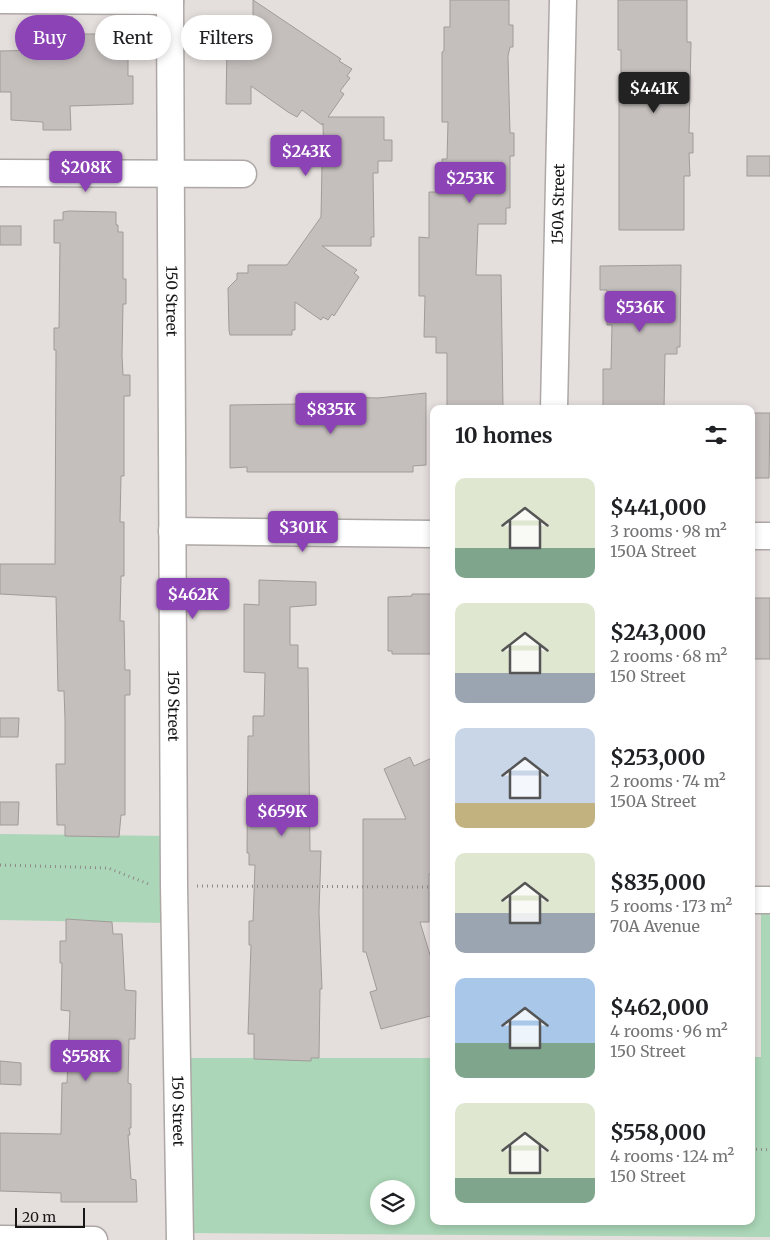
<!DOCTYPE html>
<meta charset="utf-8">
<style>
:root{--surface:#fff;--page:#f2f2f2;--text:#202124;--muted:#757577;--accent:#8c43b5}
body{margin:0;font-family:Merriweather,serif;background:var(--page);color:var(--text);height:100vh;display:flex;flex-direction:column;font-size:19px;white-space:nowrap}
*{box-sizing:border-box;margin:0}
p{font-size:16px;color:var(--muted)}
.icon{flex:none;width:28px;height:28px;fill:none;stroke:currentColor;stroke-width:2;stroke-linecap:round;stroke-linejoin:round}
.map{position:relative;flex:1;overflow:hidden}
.drawer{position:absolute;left:430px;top:405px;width:325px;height:820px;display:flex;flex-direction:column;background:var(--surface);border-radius:10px;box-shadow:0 2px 8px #0003}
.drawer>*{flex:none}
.guide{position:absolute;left:15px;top:15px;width:340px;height:45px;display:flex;gap:10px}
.controls{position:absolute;left:370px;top:1180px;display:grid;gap:10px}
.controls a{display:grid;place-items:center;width:45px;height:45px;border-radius:50%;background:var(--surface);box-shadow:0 2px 8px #0003;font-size:25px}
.scale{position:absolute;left:15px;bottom:12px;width:70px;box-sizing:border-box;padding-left:5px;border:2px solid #181616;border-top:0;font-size:14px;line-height:18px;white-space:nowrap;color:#181616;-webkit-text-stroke:4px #e4dedc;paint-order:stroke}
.price{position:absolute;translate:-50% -42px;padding:0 11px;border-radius:5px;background:var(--accent);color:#fff;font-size:16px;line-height:32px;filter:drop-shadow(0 1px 2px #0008)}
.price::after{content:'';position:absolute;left:50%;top:30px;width:15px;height:11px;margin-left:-8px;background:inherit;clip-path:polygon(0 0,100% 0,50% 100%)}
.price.on{background:#222;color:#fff}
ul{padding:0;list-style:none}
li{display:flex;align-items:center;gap:15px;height:125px;padding:0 25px}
li span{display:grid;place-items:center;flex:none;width:140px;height:100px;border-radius:10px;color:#555}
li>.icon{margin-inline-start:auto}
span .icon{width:60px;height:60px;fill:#fffc;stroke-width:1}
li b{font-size:21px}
h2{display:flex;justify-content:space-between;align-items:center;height:60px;padding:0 25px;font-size:21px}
.pill{padding:0 18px;border-radius:22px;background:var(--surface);box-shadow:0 2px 8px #0003;font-size:18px;line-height:45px}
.pill.on{background:var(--accent);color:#fff}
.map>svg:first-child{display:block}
</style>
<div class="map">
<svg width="770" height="1240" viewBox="0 0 770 1240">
<rect width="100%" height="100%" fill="#e4dedc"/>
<!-- green -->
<g fill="#abd6b7" fill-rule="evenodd">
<polygon points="0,834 169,836 168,923 0,920"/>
<path d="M761,910H770V1237L186,1233L188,1058H434V1221H751V1057H761ZM379,1189H406V1216H379Z"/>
</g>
<!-- building -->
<g fill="#c4bfbd" stroke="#a09b99">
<polygon points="253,0 341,59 339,61 352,69 347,76 350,78 340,91 344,94 328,117 384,117 384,140 392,140 392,161 378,161 378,173 373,173 374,237 371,237 371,246 322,246 357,270 354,273 359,277 334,316 332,314 328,320 323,317 321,320 295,302 295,330 292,330 292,335 230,335 229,330 228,288 237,279 237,273 248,273 248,265 287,265 321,217 322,166 324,166 323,123 322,125 302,110 297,117 288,112 251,86 251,104 226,104 227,45 253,44"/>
<polygon points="450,0 509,0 509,25 513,25 513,47 510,47 508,56 510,133 514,133 514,156 510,156 510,208 506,208 506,224 478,224 476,275 501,275 503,409 447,409 447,353 436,353 436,337 424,337 425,296 419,296 419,237 429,238 429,192 442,192 442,159 447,159 448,122 442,122 442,52 444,51 444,27 450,27"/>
<polygon points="618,0 687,0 687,42 691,42 689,133 693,133 693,153 689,153 690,176 684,176 684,230 619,230 619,100 621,100 621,50 618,50"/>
<polygon points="46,16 73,17 73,34 128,34 128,76 133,76 133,104 70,106 71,130 43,130 43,122 11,120 11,92 0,92 0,51 46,50"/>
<rect x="747" y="156" width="23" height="20"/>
<polygon points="69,211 116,212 116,225 118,225 118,232 123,232 123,279 126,279 126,304 123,304 122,356 123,375 130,375 130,396 124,396 124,476 121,476 120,522 124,522 124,576 121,576 120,621 124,621 125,670 130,670 130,695 125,695 125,815 121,815 119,837 65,836 65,825 57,825 56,764 65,764 65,719 64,691 58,691 56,597 0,594 0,564 55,564 56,350 54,350 54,328 59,328 60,243 54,243 54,220 63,220 63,212"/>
<rect x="0" y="226" width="21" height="19"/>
<polygon points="681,265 680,347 677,347 677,354 665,354 664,409 603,409 603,369 611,369 612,325 607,325 607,290 600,290 600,266"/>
<polygon points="426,393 426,465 413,466 413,472 247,472 247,467 230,468 230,405 301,404 301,396 378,398"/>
<polygon points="751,413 770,413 769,478 751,478"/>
<polygon points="259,580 316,582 316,605 290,607 290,645 298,645 298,668 308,668 310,851 321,851 319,912 322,989 320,989 319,1058 311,1058 311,1061 254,1059 254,1034 248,1034 251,945 249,945 249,921 253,921 255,865 249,865 249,853 247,853 248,736 253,736 253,716 264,716 265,673 244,672 244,604 259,605"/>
<polygon points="412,594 434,594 433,654 392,654 392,651 388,651 388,597 412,596"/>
<rect x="751" y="598" width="19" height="61"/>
<polygon points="0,718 19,718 18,737 0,737"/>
<polygon points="410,757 414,766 434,757 434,815 432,816 431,873 429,874 429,922 420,922 434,968 434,1015 381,1029 370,992 377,990 366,952 363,952 363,819 406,819 384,769"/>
<polygon points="0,802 19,802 18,825 0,825"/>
<polygon points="66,919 112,922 113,934 122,934 125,990 136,991 135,1039 129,1039 128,1083 131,1084 131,1128 129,1128 130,1135 128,1135 131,1179 136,1180 137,1202 61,1202 61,1193 0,1191 0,1133 61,1134 62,1083 67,1083 70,1011 61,1010 62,963 60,963 60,941 66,941"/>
<polygon points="0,1061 21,1063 21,1085 0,1084"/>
</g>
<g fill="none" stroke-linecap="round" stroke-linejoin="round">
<defs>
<g id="minor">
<polyline points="0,0 170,1"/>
<path id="s1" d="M170,0L174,886L180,1240"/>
<polyline points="0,173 243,174"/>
<path id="s2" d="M554,409L563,0"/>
<polyline points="172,531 434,534"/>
<polyline points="751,536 770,536"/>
<polyline points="751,900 770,900"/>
<polyline points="0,1239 94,1240"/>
</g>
</defs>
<!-- minor casing -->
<use href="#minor" stroke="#ada8a6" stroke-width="29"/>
<!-- path -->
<g stroke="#8e8a89" stroke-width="3" stroke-dasharray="1 4" stroke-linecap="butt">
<polyline points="0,865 108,868 151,885"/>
<polyline points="197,886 434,887"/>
<polyline points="751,1149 770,1150"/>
</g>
<!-- minor -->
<use href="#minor" stroke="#fff" stroke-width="26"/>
</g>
<g text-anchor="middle" stroke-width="4" stroke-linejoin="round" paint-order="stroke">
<!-- street labels -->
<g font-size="15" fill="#181616" stroke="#e4dedc">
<text dy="5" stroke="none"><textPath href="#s2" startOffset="205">150A Street</textPath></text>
<text dy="5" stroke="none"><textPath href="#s1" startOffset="301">150 Street</textPath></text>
<text dy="5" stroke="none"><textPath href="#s1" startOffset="706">150 Street</textPath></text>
<text dy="5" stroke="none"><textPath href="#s1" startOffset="1111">150 Street</textPath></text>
</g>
</g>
</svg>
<div class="controls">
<a><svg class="icon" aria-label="layers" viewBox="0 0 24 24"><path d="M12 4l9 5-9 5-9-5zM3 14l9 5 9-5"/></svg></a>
</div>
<div class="scale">20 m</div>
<b class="price on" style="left:654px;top:114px">$441K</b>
<b class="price" style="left:306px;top:177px">$243K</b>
<b class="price" style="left:86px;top:193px">$208K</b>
<b class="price" style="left:470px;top:204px">$253K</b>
<b class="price" style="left:640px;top:333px">$536K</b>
<b class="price" style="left:331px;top:435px">$835K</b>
<b class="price" style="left:303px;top:553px">$301K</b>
<b class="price" style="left:193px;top:620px">$462K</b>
<b class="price" style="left:282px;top:837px">$659K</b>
<b class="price" style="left:86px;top:1082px">$558K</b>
<div class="guide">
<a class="pill on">Buy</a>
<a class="pill">Rent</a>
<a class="pill">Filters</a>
</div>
<section class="drawer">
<h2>10 homes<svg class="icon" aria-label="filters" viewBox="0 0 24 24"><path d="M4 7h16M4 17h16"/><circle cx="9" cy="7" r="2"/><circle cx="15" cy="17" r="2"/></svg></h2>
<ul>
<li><span style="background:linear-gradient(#dfe7d0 70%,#7fa58c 0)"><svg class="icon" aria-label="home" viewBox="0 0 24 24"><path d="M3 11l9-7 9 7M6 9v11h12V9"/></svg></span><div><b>$441,000</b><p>3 rooms · 98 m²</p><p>150A Street</p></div></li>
<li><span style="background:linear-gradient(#dfe7d0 70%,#9aa5b1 0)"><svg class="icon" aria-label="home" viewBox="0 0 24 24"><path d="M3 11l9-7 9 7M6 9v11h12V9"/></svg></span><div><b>$243,000</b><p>2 rooms · 68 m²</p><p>150 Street</p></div></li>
<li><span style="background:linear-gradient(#c9d6e8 75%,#c2b280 0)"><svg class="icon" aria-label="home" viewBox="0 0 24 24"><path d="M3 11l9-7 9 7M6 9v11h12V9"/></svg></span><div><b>$253,000</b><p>2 rooms · 74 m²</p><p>150A Street</p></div></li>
<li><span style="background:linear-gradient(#dfe7d0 60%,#9aa5b1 0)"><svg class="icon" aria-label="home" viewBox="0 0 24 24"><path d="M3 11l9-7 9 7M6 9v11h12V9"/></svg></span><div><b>$835,000</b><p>5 rooms · 173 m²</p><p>70A Avenue</p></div></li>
<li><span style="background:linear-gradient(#a9c7e8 65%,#7fa58c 0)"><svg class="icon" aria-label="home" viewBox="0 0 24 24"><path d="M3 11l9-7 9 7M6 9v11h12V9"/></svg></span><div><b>$462,000</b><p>4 rooms · 96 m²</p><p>150 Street</p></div></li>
<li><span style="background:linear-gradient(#dfe7d0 75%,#7fa58c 0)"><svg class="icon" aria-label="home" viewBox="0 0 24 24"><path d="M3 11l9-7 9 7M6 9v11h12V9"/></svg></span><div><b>$558,000</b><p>4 rooms · 124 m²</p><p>150 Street</p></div></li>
</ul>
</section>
</div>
